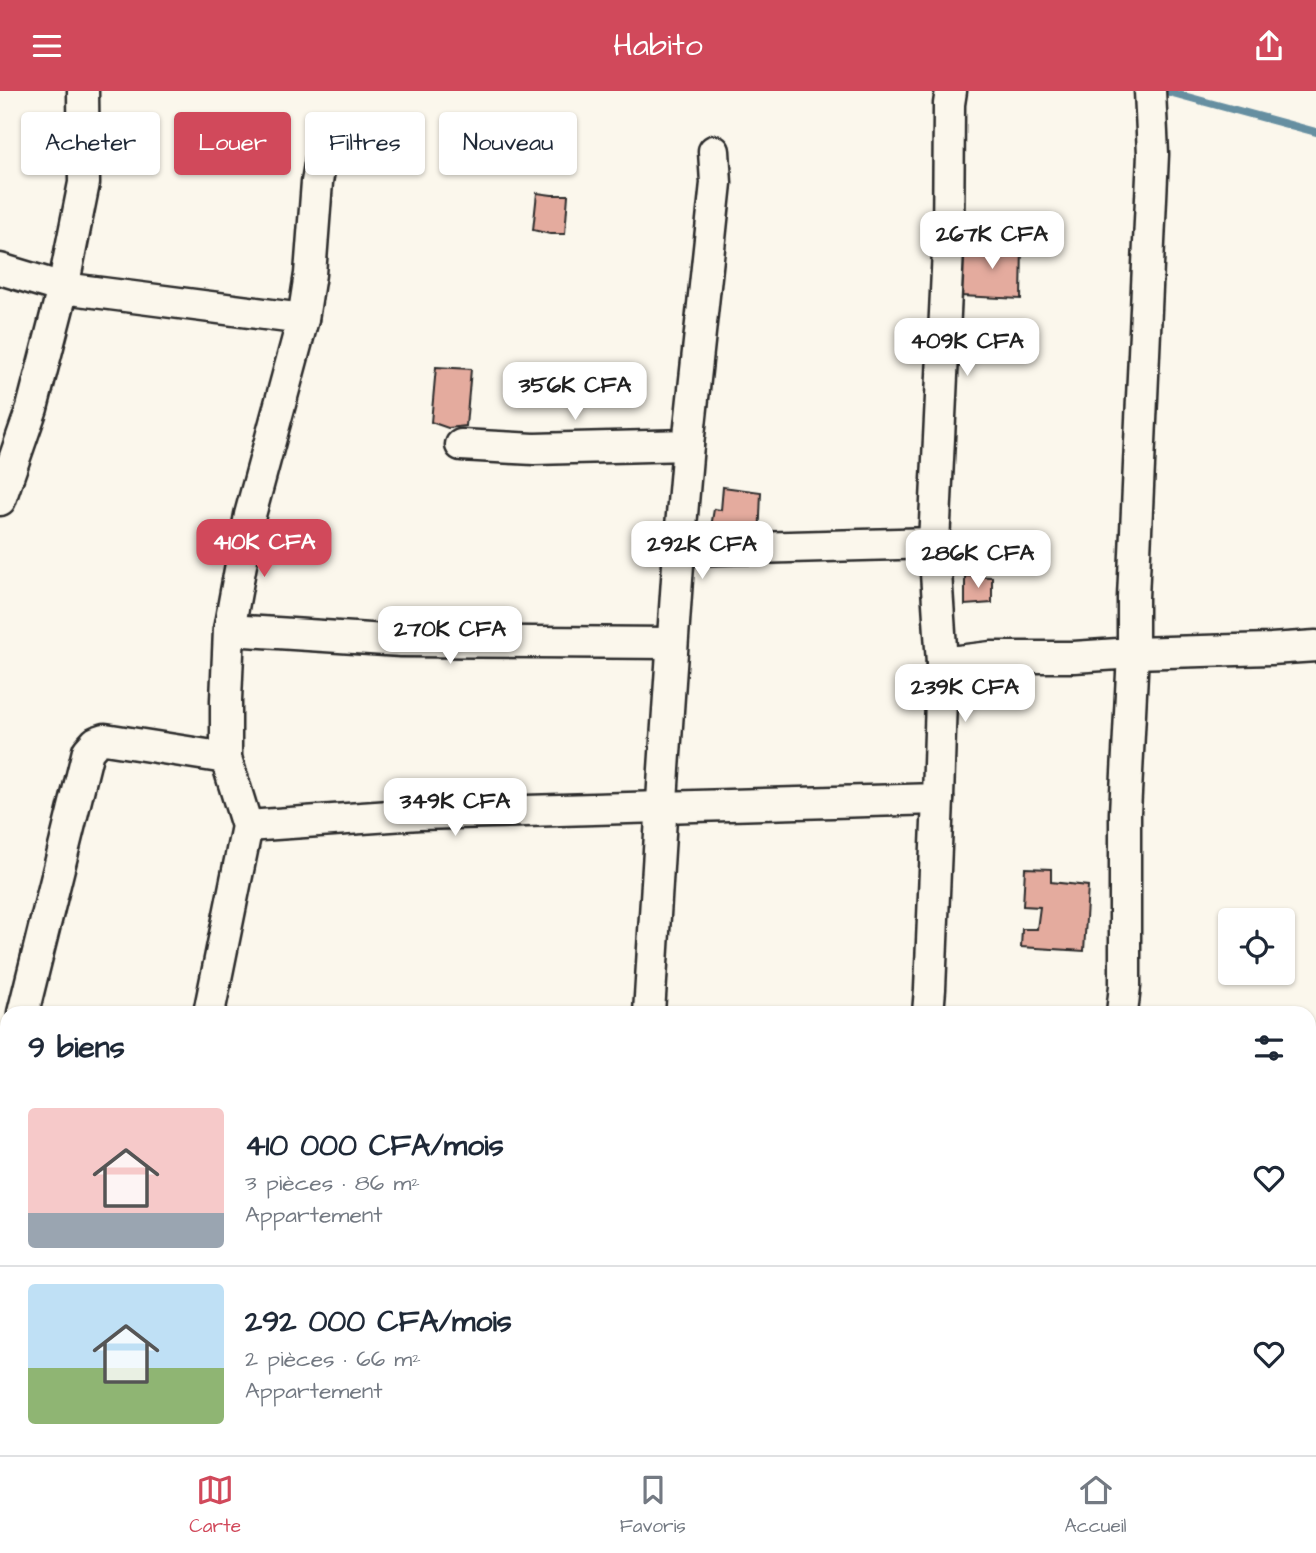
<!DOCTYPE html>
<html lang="fr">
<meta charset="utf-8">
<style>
:root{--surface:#fff;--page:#f2f2f3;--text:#1f2937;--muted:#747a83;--line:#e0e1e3;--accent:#d1495b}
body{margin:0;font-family:"Architects Daughter",sans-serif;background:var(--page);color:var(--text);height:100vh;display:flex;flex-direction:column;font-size:26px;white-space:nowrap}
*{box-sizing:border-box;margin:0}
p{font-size:23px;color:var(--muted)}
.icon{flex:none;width:38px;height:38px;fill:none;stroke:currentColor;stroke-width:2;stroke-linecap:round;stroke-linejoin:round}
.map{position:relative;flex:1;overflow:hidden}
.panel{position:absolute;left:0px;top:915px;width:1316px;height:450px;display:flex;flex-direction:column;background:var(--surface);border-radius:21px 21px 0 0;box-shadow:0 2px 5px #0004}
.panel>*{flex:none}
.banner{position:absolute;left:21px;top:21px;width:700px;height:63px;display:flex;gap:14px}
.tools{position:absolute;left:1218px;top:817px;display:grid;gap:14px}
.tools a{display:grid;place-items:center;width:77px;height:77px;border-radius:7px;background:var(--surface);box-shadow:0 2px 5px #0004;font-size:35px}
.price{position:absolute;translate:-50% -60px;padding:0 16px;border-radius:14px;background:#fff;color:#222;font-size:23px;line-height:46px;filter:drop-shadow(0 2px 4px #0008)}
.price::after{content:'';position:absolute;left:50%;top:42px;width:21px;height:16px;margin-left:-10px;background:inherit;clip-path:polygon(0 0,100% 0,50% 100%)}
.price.on{background:var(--accent);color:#fff}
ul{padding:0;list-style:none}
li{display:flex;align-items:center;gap:21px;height:175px;padding:0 28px}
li+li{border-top:2px solid var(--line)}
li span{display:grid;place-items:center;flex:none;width:196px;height:140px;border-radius:7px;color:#555}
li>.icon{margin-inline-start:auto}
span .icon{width:84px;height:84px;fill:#fffc;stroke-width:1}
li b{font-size:30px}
h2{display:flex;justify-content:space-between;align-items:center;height:84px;padding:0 28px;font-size:30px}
.pill{padding:0 24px;border-radius:7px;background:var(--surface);box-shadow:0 2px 5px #0004;font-size:24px;line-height:63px}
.pill.on{background:var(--accent);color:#fff}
header{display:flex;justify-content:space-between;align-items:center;height:91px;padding:0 28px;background:var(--accent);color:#fff;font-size:32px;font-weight:600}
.tabs{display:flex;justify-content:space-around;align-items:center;height:98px;border-top:2px solid var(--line);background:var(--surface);font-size:19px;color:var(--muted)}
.tabs a{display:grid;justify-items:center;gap:4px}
.tabs .on{color:var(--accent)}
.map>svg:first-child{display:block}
</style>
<header><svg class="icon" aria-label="menu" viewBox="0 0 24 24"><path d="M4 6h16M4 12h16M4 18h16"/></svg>Habito<svg class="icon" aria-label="share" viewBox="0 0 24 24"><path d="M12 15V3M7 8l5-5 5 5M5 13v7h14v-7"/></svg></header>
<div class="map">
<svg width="1316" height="1364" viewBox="0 0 1316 1364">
<rect width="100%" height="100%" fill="#fbf7ec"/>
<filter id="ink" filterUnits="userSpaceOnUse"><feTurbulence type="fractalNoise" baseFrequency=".0143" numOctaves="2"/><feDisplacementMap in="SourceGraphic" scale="14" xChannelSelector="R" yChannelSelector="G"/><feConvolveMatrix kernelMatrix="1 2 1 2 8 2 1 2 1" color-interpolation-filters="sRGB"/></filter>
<g filter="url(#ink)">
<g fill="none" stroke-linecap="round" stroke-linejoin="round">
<!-- stream -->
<polyline stroke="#668fa1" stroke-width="8" points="1169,1 1316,41"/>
</g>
<!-- building -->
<g fill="#e4ab9e" stroke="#2b2b2b" stroke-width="2">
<polygon points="537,102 552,104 568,104 565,143 550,143 533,139"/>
<polygon points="963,151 1022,154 1021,208 961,205"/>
<polygon points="436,276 471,278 466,335 448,337 431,331"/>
<polygon points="723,396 761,401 759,451 709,448 714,418 721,419"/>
<polygon points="965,485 992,486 992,512 965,514"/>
<polygon points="1025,777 1051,778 1051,791 1088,795 1084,860 1021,856 1022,838 1037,838 1040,816 1023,815"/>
</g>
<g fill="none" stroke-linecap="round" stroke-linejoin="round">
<defs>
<g id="minor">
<polyline points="0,178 63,197 303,228"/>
<polyline points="461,354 534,358 688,354"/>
<polyline points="0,409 32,317 63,197 84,92 83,0"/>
<polyline points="679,459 934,452"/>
<polyline points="229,539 401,550 672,552"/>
<polyline points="942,572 934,452 948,159 949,13 951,0"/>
<polyline points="247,735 419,723 938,708 942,572 991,566 1074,566 1133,562 1271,558 1316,555"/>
<polyline points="23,922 88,660 96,651 105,648 226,667"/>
<polyline points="209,922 247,735 226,667 226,609 229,539 250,424 303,228 310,183 317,91 325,45"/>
<polyline points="649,922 664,678 679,459 688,354 716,92 714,60"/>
<polyline points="928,922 930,898 938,708"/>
<polyline points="1122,922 1125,895 1125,722 1133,562 1133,507 1153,63 1150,0"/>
<polyline points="0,1014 7,987"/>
<polyline points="1309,1297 1316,1297"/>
<polyline points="105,1364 106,1358"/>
<polyline points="407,1364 408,1358"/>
<polyline points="753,1364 754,1358"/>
<polyline points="963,1364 965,1358"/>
</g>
</defs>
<!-- minor casing -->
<use href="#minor" stroke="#2b2b2b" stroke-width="35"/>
<!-- minor -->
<use href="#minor" stroke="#fbf7ec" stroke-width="30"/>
</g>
</g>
</svg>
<div class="tools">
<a><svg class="icon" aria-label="locate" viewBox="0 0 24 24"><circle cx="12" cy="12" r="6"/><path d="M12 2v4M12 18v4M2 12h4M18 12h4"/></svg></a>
</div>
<b class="price" style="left:992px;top:180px">267K CFA</b>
<b class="price" style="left:967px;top:287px">409K CFA</b>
<b class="price" style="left:575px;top:331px">356K CFA</b>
<b class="price on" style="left:264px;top:488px">410K CFA</b>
<b class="price" style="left:702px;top:490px">292K CFA</b>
<b class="price" style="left:978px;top:499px">286K CFA</b>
<b class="price" style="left:450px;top:575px">270K CFA</b>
<b class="price" style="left:965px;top:633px">239K CFA</b>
<b class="price" style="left:455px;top:747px">349K CFA</b>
<div class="banner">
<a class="pill">Acheter</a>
<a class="pill on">Louer</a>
<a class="pill">Filtres</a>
<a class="pill">Nouveau</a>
</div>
<section class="panel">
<h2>9 biens<svg class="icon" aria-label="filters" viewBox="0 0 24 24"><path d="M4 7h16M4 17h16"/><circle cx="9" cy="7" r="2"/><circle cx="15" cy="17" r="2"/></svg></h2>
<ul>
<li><span style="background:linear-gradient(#f6c9c9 75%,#9aa5b1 0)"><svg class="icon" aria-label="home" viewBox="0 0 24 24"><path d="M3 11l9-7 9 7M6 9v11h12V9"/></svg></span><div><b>410 000 CFA/mois</b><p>3 pièces · 86 m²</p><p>Appartement</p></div><svg class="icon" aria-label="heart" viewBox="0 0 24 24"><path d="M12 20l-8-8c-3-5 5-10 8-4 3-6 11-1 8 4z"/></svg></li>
<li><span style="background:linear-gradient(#bfe0f5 60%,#8fb573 0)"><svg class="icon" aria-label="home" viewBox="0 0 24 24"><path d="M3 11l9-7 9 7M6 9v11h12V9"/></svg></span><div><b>292 000 CFA/mois</b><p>2 pièces · 66 m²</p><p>Appartement</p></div><svg class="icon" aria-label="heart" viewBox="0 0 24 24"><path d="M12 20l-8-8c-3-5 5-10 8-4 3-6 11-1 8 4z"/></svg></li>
</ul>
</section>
</div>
<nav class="tabs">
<a class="on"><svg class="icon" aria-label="map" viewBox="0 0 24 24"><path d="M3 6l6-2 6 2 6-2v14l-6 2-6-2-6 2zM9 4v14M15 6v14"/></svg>Carte</a>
<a><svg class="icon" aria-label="saved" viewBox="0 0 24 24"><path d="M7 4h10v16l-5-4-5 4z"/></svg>Favoris</a>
<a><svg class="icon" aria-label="home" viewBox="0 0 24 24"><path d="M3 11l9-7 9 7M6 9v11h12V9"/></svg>Accueil</a>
</nav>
